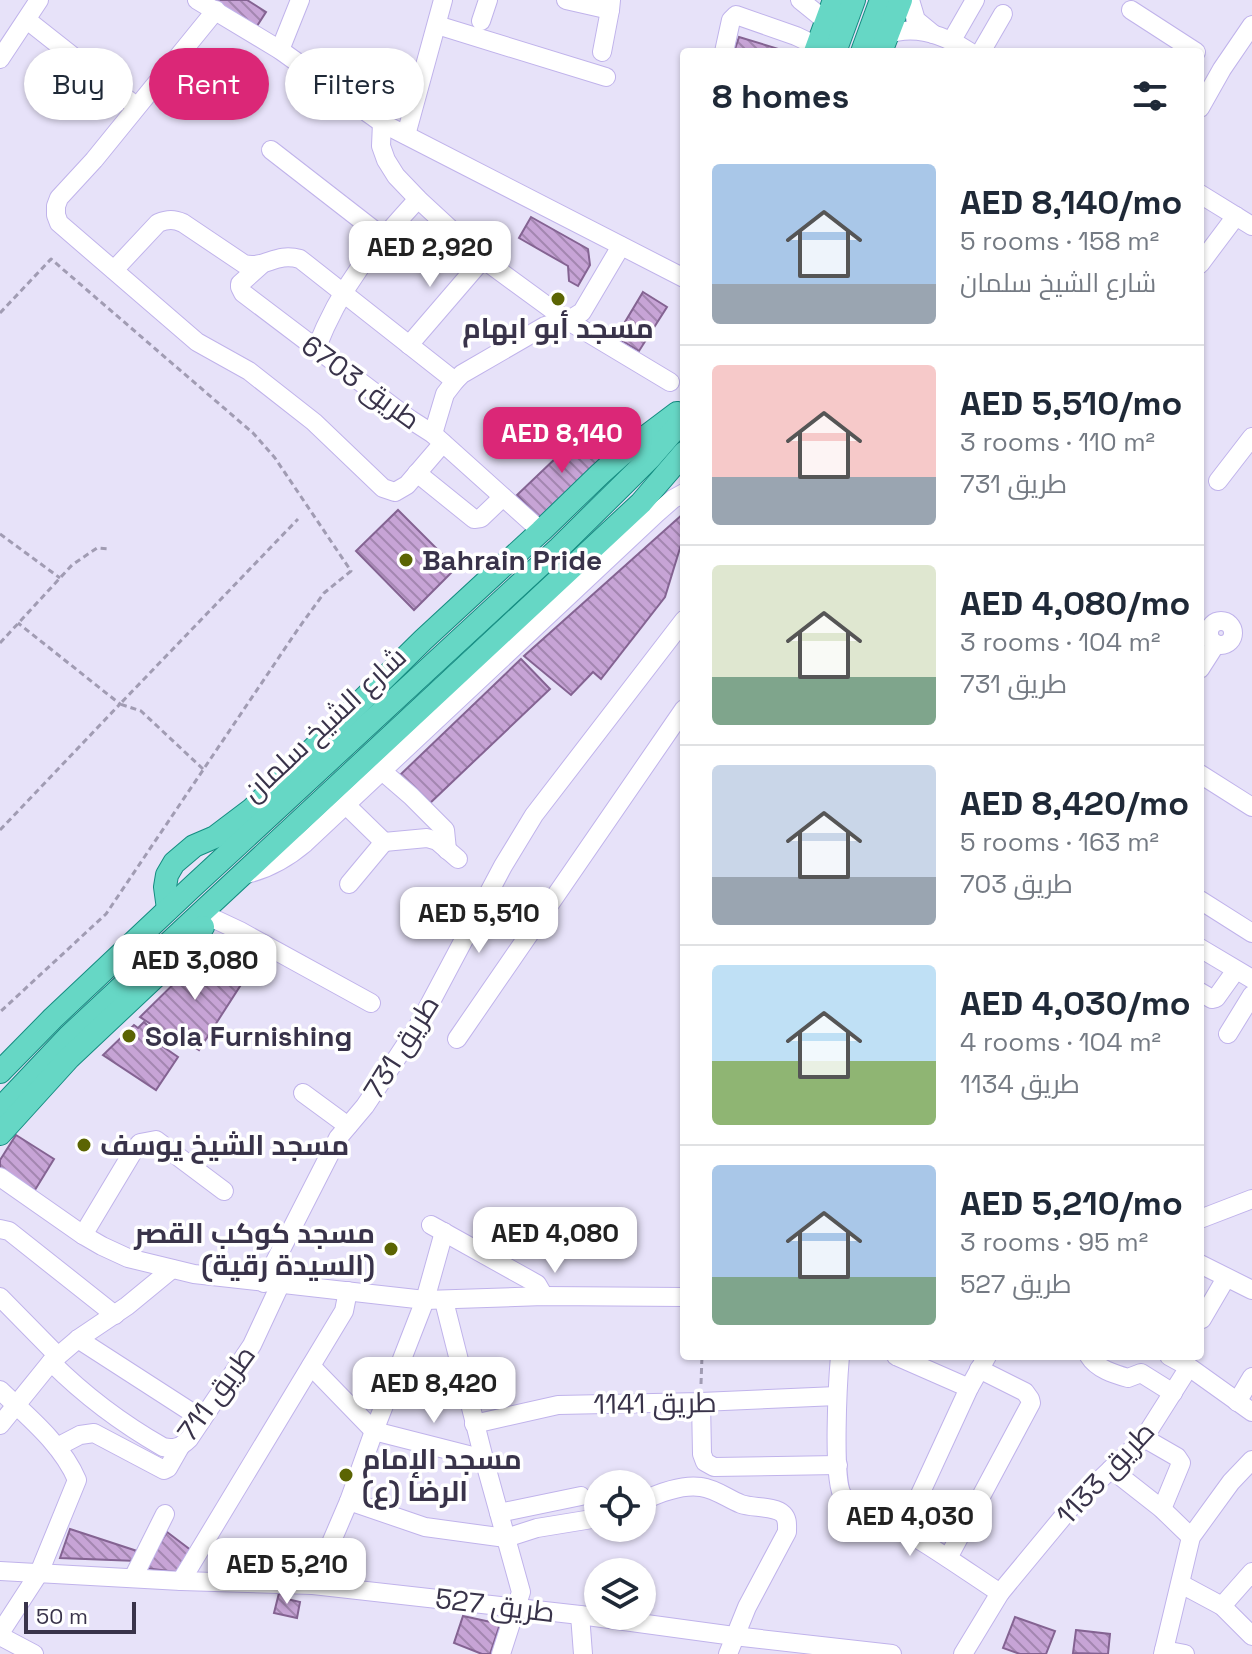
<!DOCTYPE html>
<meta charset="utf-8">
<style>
:root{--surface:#fff;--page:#f6f6f7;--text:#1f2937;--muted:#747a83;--line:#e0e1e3;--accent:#db2777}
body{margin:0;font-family:"Space Grotesk",Cairo,sans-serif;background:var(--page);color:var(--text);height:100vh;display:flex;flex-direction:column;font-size:30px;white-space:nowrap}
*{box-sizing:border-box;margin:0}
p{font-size:26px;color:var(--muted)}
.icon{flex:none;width:44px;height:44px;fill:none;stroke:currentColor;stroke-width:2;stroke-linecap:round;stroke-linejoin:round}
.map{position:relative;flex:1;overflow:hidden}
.side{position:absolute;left:680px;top:48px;width:524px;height:1312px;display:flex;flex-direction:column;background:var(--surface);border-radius:8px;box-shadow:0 2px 6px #0004}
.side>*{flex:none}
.banner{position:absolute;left:24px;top:48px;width:536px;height:72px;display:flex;gap:16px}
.buttons{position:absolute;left:584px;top:1470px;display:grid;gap:16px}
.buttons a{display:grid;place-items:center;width:72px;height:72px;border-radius:50%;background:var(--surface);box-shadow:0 2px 6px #0004;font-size:40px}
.scale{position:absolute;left:24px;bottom:20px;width:112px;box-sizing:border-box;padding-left:8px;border:4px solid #39334a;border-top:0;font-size:22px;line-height:28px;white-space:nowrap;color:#39334a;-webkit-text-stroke:6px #fff;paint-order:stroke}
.price{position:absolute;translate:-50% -68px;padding:0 18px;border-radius:16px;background:#fff;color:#222;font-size:26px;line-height:52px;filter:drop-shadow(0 2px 4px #0008)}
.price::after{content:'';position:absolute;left:50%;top:48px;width:24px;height:18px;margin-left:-12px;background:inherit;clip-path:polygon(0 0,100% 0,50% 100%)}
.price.on{background:var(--accent);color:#fff}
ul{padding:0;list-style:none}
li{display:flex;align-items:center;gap:24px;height:200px;padding:0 32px}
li+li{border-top:2px solid var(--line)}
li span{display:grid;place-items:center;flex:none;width:224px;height:160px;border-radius:8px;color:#555}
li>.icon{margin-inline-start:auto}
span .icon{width:96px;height:96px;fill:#fffc;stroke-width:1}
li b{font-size:34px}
h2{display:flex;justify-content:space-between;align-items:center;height:96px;padding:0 32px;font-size:34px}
.chip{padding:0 28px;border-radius:36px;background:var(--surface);box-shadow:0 2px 6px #0004;font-size:28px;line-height:72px}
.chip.on{background:var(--accent);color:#fff}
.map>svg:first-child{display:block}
</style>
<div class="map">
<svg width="1252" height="1654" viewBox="0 0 1252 1654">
<defs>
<pattern id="building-back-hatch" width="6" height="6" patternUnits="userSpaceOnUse" patternTransform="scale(2)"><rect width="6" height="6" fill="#c7a4d6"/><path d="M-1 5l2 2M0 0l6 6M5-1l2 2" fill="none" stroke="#a386b0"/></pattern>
</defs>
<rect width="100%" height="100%" fill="#e7e2f9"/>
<!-- building -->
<g fill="url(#building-back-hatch)" stroke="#846392" stroke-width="2">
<polygon points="215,0 247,0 266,12 255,29 214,2"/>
<polygon points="739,37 782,50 781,52 734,52"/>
<polygon points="531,217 588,249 590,265 578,286 569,281 568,266 519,238"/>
<polygon points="643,292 667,307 639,351 616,337"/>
<polygon points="580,435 594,449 604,440 611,447 603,454 605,455 539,518 517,495"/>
<polygon points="398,510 456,568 414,610 356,551"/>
<polygon points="684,513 684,535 665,597 601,679 593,672 571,695 524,656"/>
<polygon points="521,659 550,689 428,805 400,775"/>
<polygon points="204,954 244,980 199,1050 179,1037 177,1041 140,1017"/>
<polygon points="144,1022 154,1032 149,1037 178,1057 156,1090 103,1055 134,1025 138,1028"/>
<polygon points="16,1135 54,1159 35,1190 0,1169 0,1160"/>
<polygon points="70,1529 140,1552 137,1561 60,1558"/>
<polygon points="167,1532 196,1554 184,1573 145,1568"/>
<polygon points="279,1593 288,1595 287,1599 300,1602 297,1618 274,1613"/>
<polygon points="463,1616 500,1624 490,1654 482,1654 454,1643"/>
<polygon points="1015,1617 1055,1631 1046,1654 1020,1654 1003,1648"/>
<polygon points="1076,1630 1110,1634 1108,1654 1073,1653"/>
</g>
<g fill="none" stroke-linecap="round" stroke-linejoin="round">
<defs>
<g id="minor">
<polyline points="197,0 280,50 382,123 684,278"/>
<polyline points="566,0 610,10 611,0"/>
<polyline points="800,0 826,21"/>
<polyline points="910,0 916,20 933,34"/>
<polyline points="216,10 94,160 59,198 56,206 56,215 59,223 197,342 249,371 314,422 383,488 395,492 407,485 443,443"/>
<polyline points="1131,10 1196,52"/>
<polyline points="27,20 136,106"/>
<polyline points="481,21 488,0"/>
<polyline points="437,25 606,77"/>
<path d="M886,35C915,24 946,36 970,52"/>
<polyline points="952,40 975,0"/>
<polyline points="280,50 300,0"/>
<polyline points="602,52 610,10"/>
<polyline points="724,52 731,20 736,15 796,36 817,46"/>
<polyline points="981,52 1003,14"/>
<polyline points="0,59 39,0"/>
<polyline points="1200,108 1222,69 1252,25"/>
<polyline points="382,123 381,146 386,160 396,176 418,199 483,259 565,319 670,382"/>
<polyline points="406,135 443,0"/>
<polyline points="271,150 383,237"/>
<polyline points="1200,194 1252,226"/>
<polyline points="1200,264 1236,216"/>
<polyline points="261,265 240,284 240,287 243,293 408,418 433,434 541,531"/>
<path d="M114,270L158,223C168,219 174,219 183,223L244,264C266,269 275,252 300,259L455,381"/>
<polyline points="409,345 483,259"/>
<path d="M316,349C341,285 372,249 418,199"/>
<polyline points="433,434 445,394 455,381 462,374 545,326 574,317 582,312 621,246"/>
<polyline points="417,473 474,519 481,518 503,497"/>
<polyline points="1218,481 1252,437"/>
<circle cx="1221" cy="633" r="12"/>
<polyline points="1200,669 1216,644"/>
<polyline points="382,771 411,796 445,830 447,850"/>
<polyline points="1200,774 1252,807"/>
<polyline points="346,805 384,842 349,884"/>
<polyline points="384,842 427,838 437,841 458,859"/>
<path d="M242,875C267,870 286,859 305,843L657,513L673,499L684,493"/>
<polyline points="1200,900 1252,933"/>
<polyline points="208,916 240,931 371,1003"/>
<polyline points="1200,948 1252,979"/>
<polyline points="1200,992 1212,999 1216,998 1236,970"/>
<polyline points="1228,1034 1252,995"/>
<polyline points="457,1039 684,709"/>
<polyline points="303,1093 348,1126"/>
<polyline points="0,1177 83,1235 102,1246 128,1258 194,1274 425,1300 544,1296 684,1297"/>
<polyline points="1200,1219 1252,1199"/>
<polyline points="431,1225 537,1284 544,1296"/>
<polyline points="0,1229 9,1231 115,1315"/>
<polyline points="83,1235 134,1150 140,1143 156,1140 224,1191"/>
<polyline points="1200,1264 1252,1290"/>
<polyline points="264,1283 338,1138 365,1106 418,1026 503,866 534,815 684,620"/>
<polyline points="0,1297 58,1356"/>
<polyline points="444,1301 484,1459 521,1592 501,1654"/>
<polyline points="1200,1319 1202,1319 1226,1278"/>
<polyline points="78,1339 202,1419"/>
<path d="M840,1356C838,1379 832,1481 843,1496C850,1505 865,1510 875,1515C919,1537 959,1566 1000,1593"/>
<polyline points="896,1356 969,1388"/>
<path d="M1089,1356C1097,1369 1114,1374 1128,1378L1141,1373L1173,1393"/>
<polyline points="1169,1356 1189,1367 1252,1412"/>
<path d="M51,1362C85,1396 121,1423 163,1447C174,1450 181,1447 189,1439L252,1345L280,1285"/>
<polyline points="311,1366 374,1431 484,1459"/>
<path d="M0,1390C27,1416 62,1444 77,1480L39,1573L0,1633"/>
<polyline points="701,1402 702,1454 705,1462 714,1467 838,1465"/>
<polyline points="1237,1402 1252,1377"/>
<polyline points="474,1424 558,1405 701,1402 837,1396"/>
<polyline points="0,1425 51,1362 78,1339 127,1306 172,1269"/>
<polyline points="1144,1438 1177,1457 1181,1463 1162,1509"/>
<polyline points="57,1447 80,1435 94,1433 164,1470 168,1468 180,1447"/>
<polyline points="1111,1469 1162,1509 1191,1537"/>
<polyline points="349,1501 425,1527 506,1538 537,1528 598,1518"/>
<path d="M642,1501C659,1493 682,1484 701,1487C716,1489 728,1499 741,1504C752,1508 775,1506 783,1514C788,1519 787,1525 787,1532L747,1607L728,1654"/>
<polyline points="499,1513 581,1496"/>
<polyline points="904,1529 969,1388 987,1356"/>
<polyline points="948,1558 1031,1403 1030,1399 1025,1392 979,1369"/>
<polyline points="0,1571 181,1581 313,1585 580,1615 734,1636 892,1654"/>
<polyline points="133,1578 165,1514"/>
<polyline points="181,1581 344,1311 348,1291"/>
<polyline points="1181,1584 1222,1606 1252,1636"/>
<polyline points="313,1585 349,1501 374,1431 425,1300 444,1232"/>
<polyline points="1222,1606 1252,1572"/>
<polyline points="580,1615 583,1654"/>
<polyline points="0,1636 34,1654"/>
<polyline points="1164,1650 1185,1654"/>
<polyline points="963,1654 1000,1593 1072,1506 1144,1438 1189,1367"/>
<polyline points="1163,1654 1191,1537 1231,1482 1252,1460"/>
</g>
<g id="major">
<polyline points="815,52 834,0"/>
<polyline points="835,52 854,0"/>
<polyline points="862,52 881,0"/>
<polyline points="881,52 901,0"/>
<polyline points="168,909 165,887 167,875 174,863 194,846 215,837 252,809 423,640 541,531 600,474 620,456 677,413"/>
<polyline points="0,1072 53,1018 191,888 559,548 649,459 676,428 684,415"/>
<polyline points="0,1109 69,1036 641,503 684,453"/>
<polyline points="0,1134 69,1058 189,945 203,927"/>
</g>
</defs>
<!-- minor casing -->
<use href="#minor" stroke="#c0b3eb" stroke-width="20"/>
<!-- major casing -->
<use href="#major" stroke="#148c81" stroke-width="24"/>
<!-- path -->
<g stroke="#a19cb3" stroke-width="3" stroke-dasharray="6 4" stroke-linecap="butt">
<polyline points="0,313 51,259 253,433 275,458 351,571 324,593 298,629 106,914 0,1012"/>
<polyline points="0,534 60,578"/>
<polyline points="0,643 72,565 97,548 110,549"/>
<polyline points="203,769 141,711 120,704 298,519"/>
<polyline points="0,830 120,704 18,623"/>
<polyline points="701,1384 702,1356"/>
</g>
<!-- minor -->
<use href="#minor" stroke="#fff" stroke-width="18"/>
<!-- major -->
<use href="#major" stroke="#66d7c5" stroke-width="22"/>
</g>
<!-- markers -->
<g fill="#5b6403" stroke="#fff" stroke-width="3">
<circle cx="558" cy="299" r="8"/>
<circle cx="406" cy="560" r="8"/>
<circle cx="129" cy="1036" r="8"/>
<circle cx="84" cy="1145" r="8"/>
<circle cx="391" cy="1249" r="8"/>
<circle cx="346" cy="1475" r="8"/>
</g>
<g text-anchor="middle" stroke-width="7" stroke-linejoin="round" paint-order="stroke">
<!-- poi labels -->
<g font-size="28" font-weight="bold" fill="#39334a" stroke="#fff" text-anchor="start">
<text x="558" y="338" text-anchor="middle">مسجد أبو ابهام</text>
<text x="422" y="570">Bahrain Pride</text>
<text x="145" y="1046">Sola Furnishing</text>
<text x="100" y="1155">مسجد الشيخ يوسف</text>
<text x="375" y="1243" text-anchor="end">مسجد كوكب القصر<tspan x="375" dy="32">(السيدة رقية)</tspan></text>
<text x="362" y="1469">مسجد الإمام<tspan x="362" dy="32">الرضا (ع)</tspan></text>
</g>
<!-- street labels -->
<g font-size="28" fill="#39334a" stroke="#fff">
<text transform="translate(361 382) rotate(36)" y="10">طريق 6703</text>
<text transform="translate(324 724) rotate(-43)" y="10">شارع الشيخ سلمان</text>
<text transform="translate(401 1047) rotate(-58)" y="10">طريق 731</text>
<text transform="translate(216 1393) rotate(-54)" y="10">طريق 711</text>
<text transform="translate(655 1403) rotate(-1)" y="10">طريق 1141</text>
<text transform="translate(1105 1473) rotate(-47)" y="10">طريق 1133</text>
<text transform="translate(495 1605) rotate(7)" y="10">طريق 527</text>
</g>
</g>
</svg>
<div class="buttons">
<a><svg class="icon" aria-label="locate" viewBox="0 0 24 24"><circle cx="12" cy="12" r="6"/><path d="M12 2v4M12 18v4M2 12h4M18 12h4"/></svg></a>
<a><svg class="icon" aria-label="layers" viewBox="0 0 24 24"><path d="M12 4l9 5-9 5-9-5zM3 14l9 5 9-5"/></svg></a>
</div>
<div class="scale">50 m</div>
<b class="price" style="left:430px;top:289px">AED 2,920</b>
<b class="price on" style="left:562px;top:475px">AED 8,140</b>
<b class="price" style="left:479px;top:955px">AED 5,510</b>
<b class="price" style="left:195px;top:1002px">AED 3,080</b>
<b class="price" style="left:555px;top:1275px">AED 4,080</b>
<b class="price" style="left:434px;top:1425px">AED 8,420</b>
<b class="price" style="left:910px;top:1558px">AED 4,030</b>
<b class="price" style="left:287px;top:1606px">AED 5,210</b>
<div class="banner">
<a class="chip">Buy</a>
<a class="chip on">Rent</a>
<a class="chip">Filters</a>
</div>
<section class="side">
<h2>8 homes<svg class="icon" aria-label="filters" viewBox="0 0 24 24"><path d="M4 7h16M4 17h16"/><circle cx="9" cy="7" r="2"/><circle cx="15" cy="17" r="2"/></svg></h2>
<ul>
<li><span style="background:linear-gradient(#a9c7e8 75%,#9aa5b1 0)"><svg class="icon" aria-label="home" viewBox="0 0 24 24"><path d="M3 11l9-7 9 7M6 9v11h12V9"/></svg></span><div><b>AED 8,140/mo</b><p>5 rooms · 158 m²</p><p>شارع الشيخ سلمان</p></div></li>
<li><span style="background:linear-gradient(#f6c9c9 70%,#9aa5b1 0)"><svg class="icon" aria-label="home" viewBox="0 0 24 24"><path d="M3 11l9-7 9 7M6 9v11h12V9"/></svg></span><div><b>AED 5,510/mo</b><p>3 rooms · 110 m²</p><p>طريق 731</p></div></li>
<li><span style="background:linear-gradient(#dfe7d0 70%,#7fa58c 0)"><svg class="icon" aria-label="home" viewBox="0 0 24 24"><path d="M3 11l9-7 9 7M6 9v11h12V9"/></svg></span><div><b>AED 4,080/mo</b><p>3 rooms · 104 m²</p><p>طريق 731</p></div></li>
<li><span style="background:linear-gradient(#c9d6e8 70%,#9aa5b1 0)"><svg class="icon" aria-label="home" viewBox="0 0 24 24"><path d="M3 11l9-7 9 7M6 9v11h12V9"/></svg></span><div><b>AED 8,420/mo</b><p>5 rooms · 163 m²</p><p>طريق 703</p></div></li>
<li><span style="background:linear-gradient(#bfe0f5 60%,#8fb573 0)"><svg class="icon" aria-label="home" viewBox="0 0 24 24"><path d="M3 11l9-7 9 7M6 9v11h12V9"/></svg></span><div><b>AED 4,030/mo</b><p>4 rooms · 104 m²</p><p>طريق 1134</p></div></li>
<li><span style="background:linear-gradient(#a9c7e8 70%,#7fa58c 0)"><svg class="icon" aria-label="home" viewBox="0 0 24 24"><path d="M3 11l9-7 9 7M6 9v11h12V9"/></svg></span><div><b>AED 5,210/mo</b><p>3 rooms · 95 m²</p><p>طريق 527</p></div></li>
</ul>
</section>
</div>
